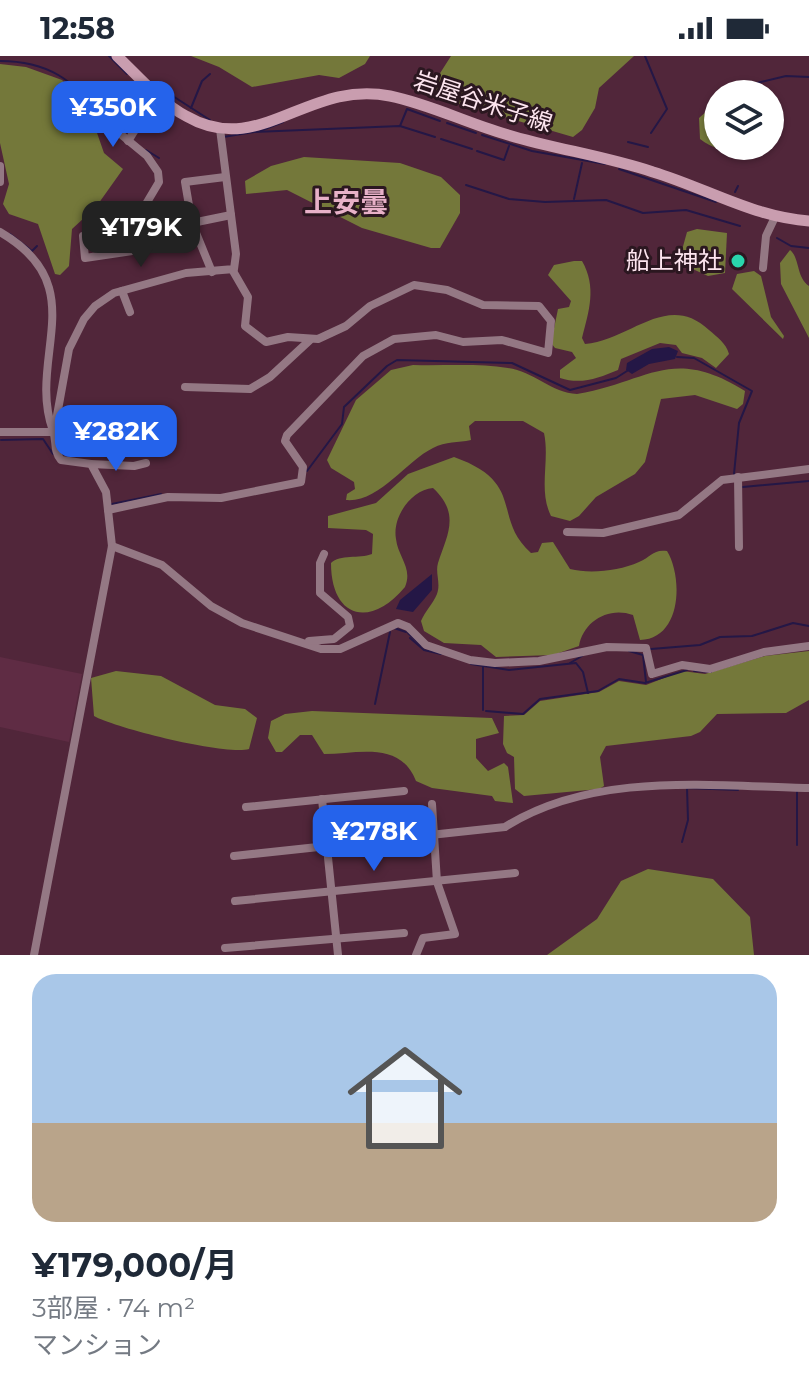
<!DOCTYPE html>
<html lang="ja">
<meta charset="utf-8">
<style>
:root{--surface:#fff;--page:#f2f2f3;--text:#1f2937;--muted:#747a83;--line:#e0e1e3;--accent:#2563eb}
body{margin:0;font-family:Montserrat,"Noto Sans JP",sans-serif;background:var(--page);color:var(--text);height:100vh;display:flex;flex-direction:column;font-size:30px;white-space:nowrap}
*{box-sizing:border-box;margin:0}
p{font-size:26px;color:var(--muted)}
.icon{flex:none;width:44px;height:44px;fill:none;stroke:currentColor;stroke-width:2;stroke-linecap:round;stroke-linejoin:round}
.map{position:relative;height:899px;overflow:hidden}
.details{display:flex;flex-direction:column;background:var(--surface);flex:1}
.details>*{flex:none}
.fabs{position:absolute;left:704px;top:24px;display:grid;gap:16px}
.fabs a{display:grid;place-items:center;width:80px;height:80px;border-radius:50%;background:var(--surface);box-shadow:0 2px 6px #0004;font-size:40px}
.price{position:absolute;translate:-50% -68px;padding:0 18px;border-radius:16px;background:var(--accent);color:#fff;font-size:26px;line-height:52px;filter:drop-shadow(0 2px 4px #0008)}
.price::after{content:'';position:absolute;left:50%;top:48px;width:24px;height:18px;margin-left:-12px;background:inherit;clip-path:polygon(0 0,100% 0,50% 100%)}
.price.on{background:#222;color:#fff}
ul{padding:0;list-style:none}
li{display:grid;align-content:center;gap:16px;height:424px;padding:0 32px}
li+li{border-top:2px solid var(--line)}
li span{display:grid;place-items:center;height:248px;border-radius:24px;color:#555}
li>.icon{margin-inline-start:auto}
span .icon{width:144px;height:144px;fill:#fffc;stroke-width:1}
li b{font-size:34px}
.status{display:flex;justify-content:space-between;align-items:center;height:56px;padding:0 40px;background:var(--surface);direction:ltr}
.status svg{height:22px;fill:currentColor}
.map>svg:first-child{display:block}
</style>
<div class="status"><b>12:58</b><svg viewBox="0 0 49 12"><path d="M0 12V9h3v3zM5 12V6h3v6zM10 12V3h3v9zM15 12V0h3v12zM26 1h20v11H26zM47 4h2v5h-2z"/></svg></div>
<div class="map">
<svg width="809" height="899" viewBox="0 0 809 899">
<rect width="100%" height="100%" fill="#51263a"/>
<!-- built -->
<polygon fill="#5f2c44" points="0,601 82,618 69,686 0,671"/>
<!-- forest -->
<g fill="#74783a">
<polygon points="191,0 370,0 365,8 339,22 319,19 252,31 219,11"/>
<polygon points="451,0 634,0 599,32 595,52 582,74 573,81 439,42 430,33"/>
<polygon points="0,8 26,11 62,24 88,51 104,97 123,113 96,151 72,173 69,210 60,219 55,218 38,168 9,158 3,148 9,128 0,87"/>
<path d="M718,45V90H769C748,101 720,98 700,83L699,62Z"/>
<polygon points="304,101 400,107 441,121 460,139 460,157 440,192 431,192 362,172 287,134 246,138 245,125 271,110"/>
<polygon points="697,173 727,177 725,217 708,220 684,209 682,194 687,176"/>
<path d="M790,194C800,202 796,221 809,230V282L781,228L780,207Z"/>
<path d="M574,205H582C597,231 589,255 582,282L585,288C631,284 667,235 709,274C717,281 726,287 729,298L716,312L702,302L682,297L676,289L660,287L621,303L618,314C599,322 581,329 560,322V314L576,302L572,296L555,292L551,287L558,253L569,251L571,245L548,219L554,209Z"/>
<polygon points="754,215 761,220 771,261 784,280 783,283 732,233 737,218"/>
<path d="M413,309C444,310 478,307 508,312C533,315 552,337 577,338C649,326 671,289 745,335L743,348L737,353L695,339L661,343L645,406L635,418L596,441L579,460L570,465L551,460C538,434 550,405 544,377L523,365H475L469,370L471,384C458,387 446,385 433,392C406,405 379,447 346,444L347,438L355,433L354,426L331,412L327,404L356,344L391,314Z"/>
<path d="M454,401C527,427 491,461 531,497L538,496L542,487L553,486L570,513C590,518 619,515 639,506C651,501 653,493 667,495C683,521 682,583 640,584L633,559C608,550 583,566 579,590L553,599L496,601L481,589L444,587L424,575L421,565C425,555 433,548 437,538C441,527 435,517 438,507C447,479 461,458 433,432C411,434 392,461 396,483C398,501 413,512 405,531C370,573 331,562 331,507C340,498 359,503 372,498L373,478L366,474L328,472V460L376,447L408,418Z"/>
<polygon points="809,595 809,644 786,657 717,658 700,676 691,680 606,690 600,701 604,730 599,733 524,740 515,733 514,701 507,697 503,688 504,660 524,659 540,645 599,636 619,625 646,629 682,615 705,618 765,600"/>
<path d="M116,615L161,620L215,649L245,653L257,662L249,693C227,700 115,672 94,660L91,622Z"/>
<path d="M312,655L492,662L499,677L476,683V702L488,715L504,707L508,711L513,747L495,745L492,740L432,732L416,725C400,684 357,698 324,698L312,679H300L282,696H276L268,682L271,665L285,658Z"/>
<polygon points="648,813 713,823 750,861 754,899 547,899 597,863 621,825"/>
</g>
<!-- water -->
<g fill="#241746">
<polygon points="669,291 678,295 675,303 649,308 632,318 626,314 627,307 652,293"/>
<polygon points="432,518 432,534 413,556 396,553 400,544"/>
</g>
<g fill="none" stroke-linecap="round" stroke-linejoin="round">
<!-- stream -->
<g stroke="#241746" stroke-width="2">
<polyline points="109,0 127,18"/>
<polyline points="645,0 667,53 651,77"/>
<path d="M0,5C48,5 73,24 103,60"/>
<polyline points="151,26 210,64"/>
<polyline points="736,32 786,20 809,21"/>
<polyline points="191,52 202,25 210,18"/>
<polyline points="104,57 135,25"/>
<polyline points="447,67 476,77"/>
<polyline points="400,70 407,53 440,65"/>
<polyline points="260,75 283,66"/>
<polyline points="482,79 532,95 605,108"/>
<polyline points="223,81 254,76 400,70 435,81"/>
<polyline points="441,83 472,93"/>
<polyline points="628,86 648,91"/>
<polyline points="146,94 159,102"/>
<polyline points="477,95 504,104 509,90"/>
<polyline points="619,113 716,146"/>
<polyline points="466,129 509,143 545,146 606,144 643,157 686,154 740,170"/>
<polyline points="735,136 738,130"/>
<polyline points="574,143 582,107"/>
<polyline points="10,178 32,195 37,190"/>
<polyline points="777,182 791,190 809,192"/>
<polyline points="677,301 694,302 752,335 739,367 734,418"/>
<polyline points="1,384 43,383 53,398"/>
<polyline points="307,415 342,368 344,351 387,310 397,304 512,307 570,334 616,322 627,315"/>
<polyline points="743,431 809,425"/>
<polyline points="112,448 161,438"/>
<polyline points="394,572 406,576"/>
<polyline points="408,577 421,589"/>
<polyline points="410,582 424,594 441,598"/>
<polyline points="651,593 700,589 720,581 752,580 793,567 809,570"/>
<polyline points="629,595 643,599 646,626"/>
<polyline points="570,607 582,600"/>
<polyline points="471,608 509,614 576,607 583,616 588,637"/>
<polyline points="483,611 483,654"/>
<polyline points="694,615 711,616"/>
<polyline points="375,648 390,576"/>
<polyline points="486,655 523,658 540,643 598,635 619,623 645,627 687,614"/>
<polyline points="682,786 688,764 687,732 738,734"/>
<polyline points="797,789 797,735"/>
</g>
<!-- street -->
<g stroke="#947884" stroke-width="8">
<polyline points="128,85 157,39"/>
<polyline points="0,110 0,126"/>
<polyline points="192,167 231,159"/>
<polyline points="166,172 192,166"/>
<path d="M0,176C95,231 26,301 53,375C57,386 53,394 61,404L91,408L106,436L112,490L34,899"/>
<polyline points="83,180 85,202 146,193 143,153 159,126 158,116 147,100 101,62"/>
<polyline points="763,212 766,180 775,161"/>
<polyline points="212,216 192,167 185,126 225,121"/>
<polyline points="122,235 130,256"/>
<polyline points="185,331 250,333 270,321 310,284"/>
<polyline points="56,369 89,377"/>
<polyline points="0,376 54,376"/>
<polyline points="54,376 69,293 84,263 95,250 114,237 186,217 234,213 236,198 220,73"/>
<polyline points="91,408 134,410 146,407"/>
<polyline points="738,421 739,491"/>
<polyline points="108,454 168,441 221,442 301,426 303,411 285,385 287,379 363,300 394,283 436,279 463,286 502,284 548,297 551,265 539,250 483,249 447,234 414,229 370,250 346,270 318,283 288,281 266,286 245,270 248,241 233,215"/>
<polyline points="567,476 603,477 679,459 722,424 809,413"/>
<polyline points="112,490 162,509 211,550 242,567 321,593 340,593 398,567 408,571 426,589 470,604 495,607 539,605 607,591 646,592 652,618 682,609 710,613 764,596 809,590"/>
<polyline points="309,585 334,583 350,570 348,561 320,537 320,507 324,498"/>
<polyline points="322,743 338,899"/>
<polyline points="246,751 404,735"/>
<path d="M234,800L505,771C594,715 710,730 809,732"/>
<polyline points="235,845 515,817"/>
<polyline points="225,892 404,877"/>
<polyline points="416,899 423,882 455,878 437,826 432,748"/>
</g>
<!-- secondary -->
<path stroke="#c99daf" stroke-width="11" d="M117,0C139,21 160,46 186,60C260,103 308,23 390,40C429,48 467,67 505,78C554,93 605,100 653,116C706,132 753,161 809,165"/>
</g>
<!-- markers -->
<circle fill="#29d5ad" stroke="#2b1720" stroke-width="3" cx="738" cy="205" r="8"/>
<g text-anchor="middle" stroke-width="6" stroke-linejoin="round" paint-order="stroke">
<!-- street labels -->
<g font-size="24" fill="#fde5ef" stroke="#2b1720">
<text transform="translate(483 46) rotate(18)" y="8">岩屋谷米子線</text>
</g>
<!-- poi labels -->
<g font-size="24" fill="#fde5ef" stroke="#2b1720" text-anchor="end">
<text x="722" y="213">船上神社</text>
</g>
<!-- quarter labels -->
<g font-size="28" font-weight="bold" fill="#e8b1c8" stroke="#2b1720">
<text x="346" y="156">上安曇</text>
</g>
</g>
</svg>
<div class="fabs">
<a><svg class="icon" aria-label="layers" viewBox="0 0 24 24"><path d="M12 4l9 5-9 5-9-5zM3 14l9 5 9-5"/></svg></a>
</div>
<b class="price" style="left:113px;top:93px">¥350K</b>
<b class="price on" style="left:141px;top:213px">¥179K</b>
<b class="price" style="left:116px;top:417px">¥282K</b>
<b class="price" style="left:374px;top:817px">¥278K</b>
</div>
<section class="details">
<ul>
<li><span style="background:linear-gradient(#a9c7e8 60%,#b9a48a 0)"><svg class="icon" aria-label="home" viewBox="0 0 24 24"><path d="M3 11l9-7 9 7M6 9v11h12V9"/></svg></span><div><b>¥179,000/月</b><p>3部屋 · 74 m²</p><p>マンション</p></div></li>
</ul>
</section>
